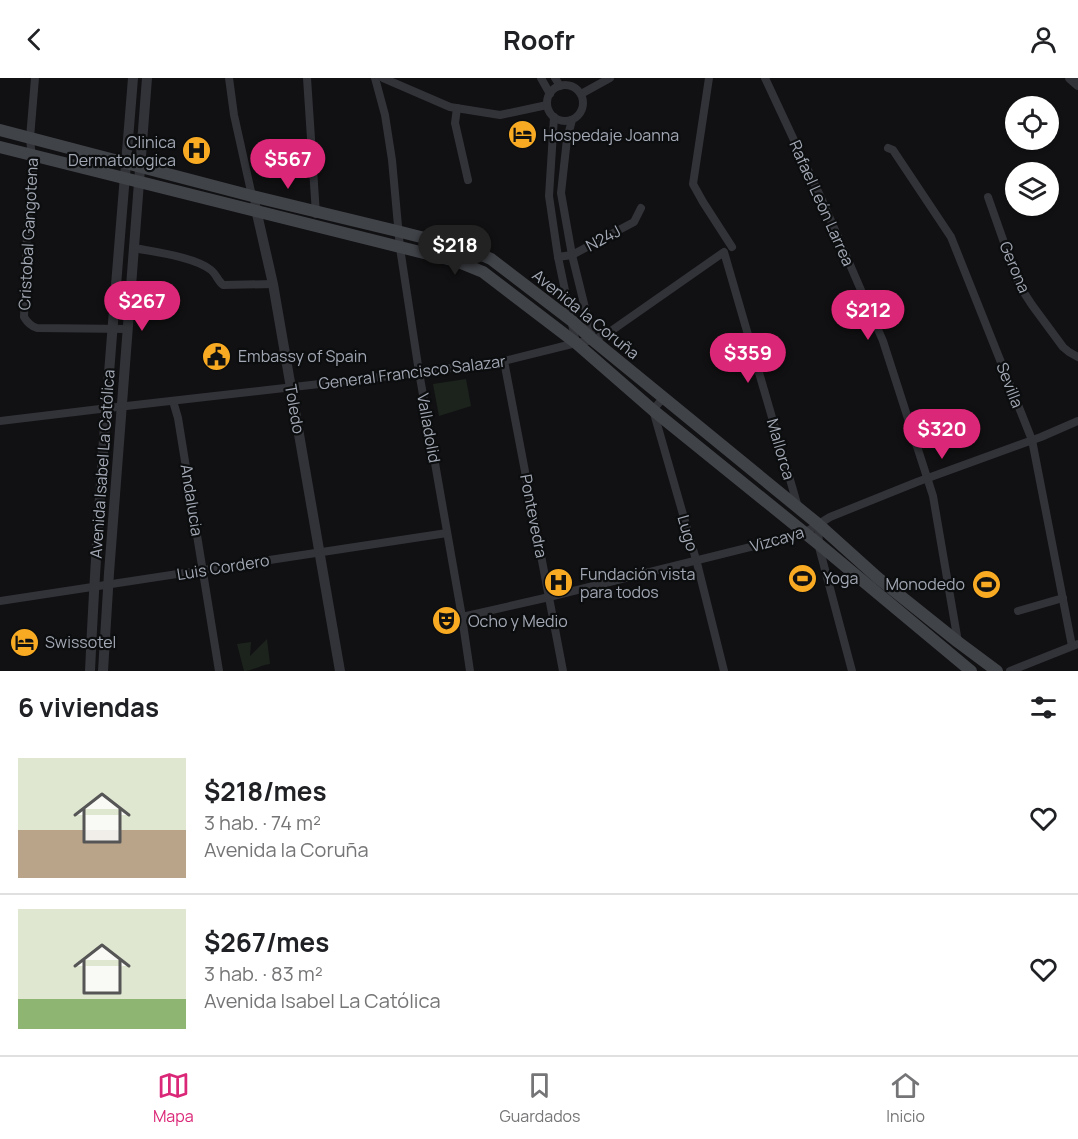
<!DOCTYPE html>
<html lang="es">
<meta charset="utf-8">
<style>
:root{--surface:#fff;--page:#f6f6f6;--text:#202124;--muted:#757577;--line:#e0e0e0;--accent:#db2777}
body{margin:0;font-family:Manrope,sans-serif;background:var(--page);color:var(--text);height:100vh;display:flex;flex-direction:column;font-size:22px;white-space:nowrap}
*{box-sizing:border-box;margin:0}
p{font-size:20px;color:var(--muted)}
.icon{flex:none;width:33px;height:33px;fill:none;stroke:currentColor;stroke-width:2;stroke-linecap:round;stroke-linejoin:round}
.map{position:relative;height:593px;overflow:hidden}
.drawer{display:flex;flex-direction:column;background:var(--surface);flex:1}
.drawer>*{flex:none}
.fabs{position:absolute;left:1005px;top:18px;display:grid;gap:12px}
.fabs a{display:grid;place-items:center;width:54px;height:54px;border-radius:50%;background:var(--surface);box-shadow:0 2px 4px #0004;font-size:30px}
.price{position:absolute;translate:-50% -51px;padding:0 14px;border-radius:21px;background:var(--accent);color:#fff;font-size:20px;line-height:39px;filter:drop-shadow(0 2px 3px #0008)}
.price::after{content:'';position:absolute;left:50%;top:36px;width:18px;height:14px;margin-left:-9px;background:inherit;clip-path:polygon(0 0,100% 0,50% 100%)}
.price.current{background:#222;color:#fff}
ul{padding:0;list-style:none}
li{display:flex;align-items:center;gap:18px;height:150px;padding:0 18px}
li+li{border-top:2px solid var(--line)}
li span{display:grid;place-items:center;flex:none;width:168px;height:120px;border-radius:0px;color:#555}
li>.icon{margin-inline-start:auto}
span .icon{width:72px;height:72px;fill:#fffc;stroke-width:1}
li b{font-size:26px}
h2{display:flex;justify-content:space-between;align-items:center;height:72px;padding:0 18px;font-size:26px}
header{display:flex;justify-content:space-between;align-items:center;height:78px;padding:0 18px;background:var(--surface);font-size:27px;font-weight:700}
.menu{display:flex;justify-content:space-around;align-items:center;height:84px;border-top:2px solid var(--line);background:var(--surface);font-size:16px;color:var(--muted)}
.menu a{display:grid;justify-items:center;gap:3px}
.menu .current{color:var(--accent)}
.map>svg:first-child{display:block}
</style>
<header><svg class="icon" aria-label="back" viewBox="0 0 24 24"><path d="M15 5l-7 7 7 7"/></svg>Roofr<svg class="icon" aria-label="person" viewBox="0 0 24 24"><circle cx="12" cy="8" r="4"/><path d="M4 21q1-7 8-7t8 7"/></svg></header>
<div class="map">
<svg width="1078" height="593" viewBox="0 0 1078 593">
<rect width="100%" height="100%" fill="#111113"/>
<!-- green -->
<g fill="#1c231c">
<polygon points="466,301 471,328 439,338 433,306"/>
<path d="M267,561L270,586C260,587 253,593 244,593L237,566L251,564L250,578Z"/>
</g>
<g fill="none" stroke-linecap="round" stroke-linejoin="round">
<!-- minor -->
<g stroke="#323338" stroke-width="8">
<path d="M35,0L30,60L33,91L27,156L24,239C27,244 30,248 37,250L128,251"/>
<polyline points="229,0 234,37 252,118"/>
<polyline points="307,0 316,136"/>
<polyline points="375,0 385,37 392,82 400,170 419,294 462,539 470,593"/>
<polyline points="383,0 450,29 500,37 547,27"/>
<polyline points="541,0 550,16"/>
<polyline points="555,0 560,8"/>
<polyline points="709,0 693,106 703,124 732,169"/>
<polyline points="765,0 822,122 883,263 933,418 958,564"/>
<circle cx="565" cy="25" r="18"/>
<polyline points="581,16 610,0"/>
<polyline points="457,30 455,45 468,102"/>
<polyline points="554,39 549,118 558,179 576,265"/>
<polyline points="572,42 567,61 561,115 572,177 593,262"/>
<polyline points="888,70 893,72 951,159 1032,362 1072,568"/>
<polyline points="988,119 1019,207 1032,227 1063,269 1069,274 1078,279"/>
<path d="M134,170C155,174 195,179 211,192C216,196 218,203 223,207L273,206"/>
<polyline points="558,179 572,177 634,144 641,130"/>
<polyline points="504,283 563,593"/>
<polyline points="663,320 653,332 697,485 724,593"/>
<polyline points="173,323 178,340 219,593"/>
<polyline points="0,343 100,331 407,296 504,283 576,265 593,262 611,253 724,174 798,429"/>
<polyline points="818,446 819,469 852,593"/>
<polyline points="0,523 447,455"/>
<polyline points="1018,533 1063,520"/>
<polyline points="462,539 545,520 803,456 830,439 917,404 1041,359 1078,343"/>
<polyline points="1010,593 1078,566"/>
</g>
<!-- tertiary -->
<g stroke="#323338" stroke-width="10">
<polyline points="1070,0 1078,7"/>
<polyline points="255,127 273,206 340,593"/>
<path d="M90,593C99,395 117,198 133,0"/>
<polyline points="103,593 109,495 147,0"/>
</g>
<!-- secondary -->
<g stroke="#404348" stroke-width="12">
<polyline points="0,52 252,118 397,153 468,171 491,181 572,243 593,262 818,446 878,500 958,564 997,593"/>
<polyline points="0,69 456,183 483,194 576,265 654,333 821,468 971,593"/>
</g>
</g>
<!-- icons -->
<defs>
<symbol id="hotel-disc" viewBox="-11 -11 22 22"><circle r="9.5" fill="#f9aa23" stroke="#0c0d0e"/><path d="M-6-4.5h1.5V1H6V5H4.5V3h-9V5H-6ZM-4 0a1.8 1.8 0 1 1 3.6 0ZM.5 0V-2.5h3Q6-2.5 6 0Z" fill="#111"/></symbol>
<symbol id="hospital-disc" viewBox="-11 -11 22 22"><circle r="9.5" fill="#f9aa23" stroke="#0c0d0e"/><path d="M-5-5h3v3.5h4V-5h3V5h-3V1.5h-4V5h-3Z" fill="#111"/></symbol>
<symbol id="civic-disc" viewBox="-11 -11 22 22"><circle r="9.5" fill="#f9aa23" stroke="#0c0d0e"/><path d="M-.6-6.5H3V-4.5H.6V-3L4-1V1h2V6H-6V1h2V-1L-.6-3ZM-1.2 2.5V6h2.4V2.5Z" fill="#111"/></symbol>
<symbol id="stadium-disc" viewBox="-11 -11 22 22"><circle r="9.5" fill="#f9aa23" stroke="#0c0d0e"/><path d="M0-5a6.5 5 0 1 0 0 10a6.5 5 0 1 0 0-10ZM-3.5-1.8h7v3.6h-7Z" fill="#111"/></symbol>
<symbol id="theatre-disc" viewBox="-11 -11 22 22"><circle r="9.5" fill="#f9aa23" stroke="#0c0d0e"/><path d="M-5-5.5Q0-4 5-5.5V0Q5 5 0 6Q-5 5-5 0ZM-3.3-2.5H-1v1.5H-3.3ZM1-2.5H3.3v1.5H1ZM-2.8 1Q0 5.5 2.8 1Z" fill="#111"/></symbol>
</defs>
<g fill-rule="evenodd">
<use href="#hotel-disc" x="506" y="40" width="33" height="33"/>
<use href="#hospital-disc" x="180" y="56" width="33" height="33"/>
<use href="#civic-disc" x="200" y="262" width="33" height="33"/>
<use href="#stadium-disc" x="786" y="484" width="33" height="33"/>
<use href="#hospital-disc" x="542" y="488" width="33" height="33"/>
<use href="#stadium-disc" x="970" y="490" width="33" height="33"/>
<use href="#theatre-disc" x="430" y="526" width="33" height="33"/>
<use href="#hotel-disc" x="8" y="548" width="33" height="33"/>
</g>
<g text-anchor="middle" stroke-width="4.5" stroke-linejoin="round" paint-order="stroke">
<!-- poi labels -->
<g font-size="16" fill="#a2a8b4" stroke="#0c0d0e" text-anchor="start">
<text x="543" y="63">Hospedaje Joanna</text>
<text x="176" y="70" text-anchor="end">Clinica<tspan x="176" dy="18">Dermatologica</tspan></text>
<text x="238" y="284">Embassy of Spain</text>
<text x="580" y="502">Fundación vista<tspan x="580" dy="18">para todos</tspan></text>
<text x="823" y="506">Yoga</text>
<text x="965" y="512" text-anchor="end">Monodedo</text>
<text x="468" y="549">Ocho y Medio</text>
<text x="45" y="570">Swissotel</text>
</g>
<!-- street labels -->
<g font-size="16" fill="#a2a8b4" stroke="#0c0d0e">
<text transform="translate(822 125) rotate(66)" y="6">Rafael León Larrea</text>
<text transform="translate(28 156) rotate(-87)" y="6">Cristobal Gangotena</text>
<text transform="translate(603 160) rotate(-28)" y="6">N24J</text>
<text transform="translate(1015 189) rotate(67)" y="6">Gerona</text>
<text transform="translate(586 236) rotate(39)" y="6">Avenida la Coruña</text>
<text transform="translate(412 294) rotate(-7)" y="6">General Francisco Salazar</text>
<text transform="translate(1010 307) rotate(69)" y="6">Sevilla</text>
<text transform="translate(295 331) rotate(80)" y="6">Toledo</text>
<text transform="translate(429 350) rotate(80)" y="6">Valladolid</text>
<text transform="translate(781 371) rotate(74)" y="6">Mallorca</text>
<text transform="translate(102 386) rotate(-86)" y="6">Avenida Isabel La Católica</text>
<text transform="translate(192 422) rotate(81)" y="6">Andalucia</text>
<text transform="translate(534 438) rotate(79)" y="6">Pontevedra</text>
<text transform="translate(688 455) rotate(74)" y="6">Lugo</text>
<text transform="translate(777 461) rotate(-16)" y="6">Vizcaya</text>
<text transform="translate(223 489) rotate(-9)" y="6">Luis Cordero</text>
</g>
</g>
</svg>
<div class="fabs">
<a><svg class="icon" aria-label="locate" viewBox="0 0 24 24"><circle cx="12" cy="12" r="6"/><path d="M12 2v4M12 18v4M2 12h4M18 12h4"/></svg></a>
<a><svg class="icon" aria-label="layers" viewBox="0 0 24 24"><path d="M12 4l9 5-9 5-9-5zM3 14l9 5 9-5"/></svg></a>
</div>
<b class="price" style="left:288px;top:112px">$567</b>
<b class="price current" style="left:455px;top:198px">$218</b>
<b class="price" style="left:142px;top:254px">$267</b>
<b class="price" style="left:868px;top:263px">$212</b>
<b class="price" style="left:748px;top:306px">$359</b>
<b class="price" style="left:942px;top:382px">$320</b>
</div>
<section class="drawer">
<h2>6 viviendas<svg class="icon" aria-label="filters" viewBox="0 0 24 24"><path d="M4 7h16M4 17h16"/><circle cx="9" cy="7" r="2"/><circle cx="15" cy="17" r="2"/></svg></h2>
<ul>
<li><span style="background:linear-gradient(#dfe7d0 60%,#b9a48a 0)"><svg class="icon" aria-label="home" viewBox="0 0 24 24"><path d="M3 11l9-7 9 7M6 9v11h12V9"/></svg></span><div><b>$218/mes</b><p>3 hab. · 74 m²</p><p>Avenida la Coruña</p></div><svg class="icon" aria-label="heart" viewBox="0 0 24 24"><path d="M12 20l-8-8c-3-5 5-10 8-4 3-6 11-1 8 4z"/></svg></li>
<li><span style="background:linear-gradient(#dfe7d0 75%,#8fb573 0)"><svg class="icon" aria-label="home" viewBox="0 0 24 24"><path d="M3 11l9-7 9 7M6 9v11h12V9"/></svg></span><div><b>$267/mes</b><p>3 hab. · 83 m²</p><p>Avenida Isabel La Católica</p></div><svg class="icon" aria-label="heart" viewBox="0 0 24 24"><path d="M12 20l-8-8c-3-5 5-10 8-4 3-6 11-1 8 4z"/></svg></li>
</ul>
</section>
<nav class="menu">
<a class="current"><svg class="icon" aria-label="map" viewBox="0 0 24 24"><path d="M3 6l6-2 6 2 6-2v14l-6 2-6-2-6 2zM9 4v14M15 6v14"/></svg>Mapa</a>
<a><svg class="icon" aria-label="saved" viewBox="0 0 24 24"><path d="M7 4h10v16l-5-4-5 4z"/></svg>Guardados</a>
<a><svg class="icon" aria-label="home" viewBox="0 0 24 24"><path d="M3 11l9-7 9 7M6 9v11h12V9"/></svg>Inicio</a>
</nav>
